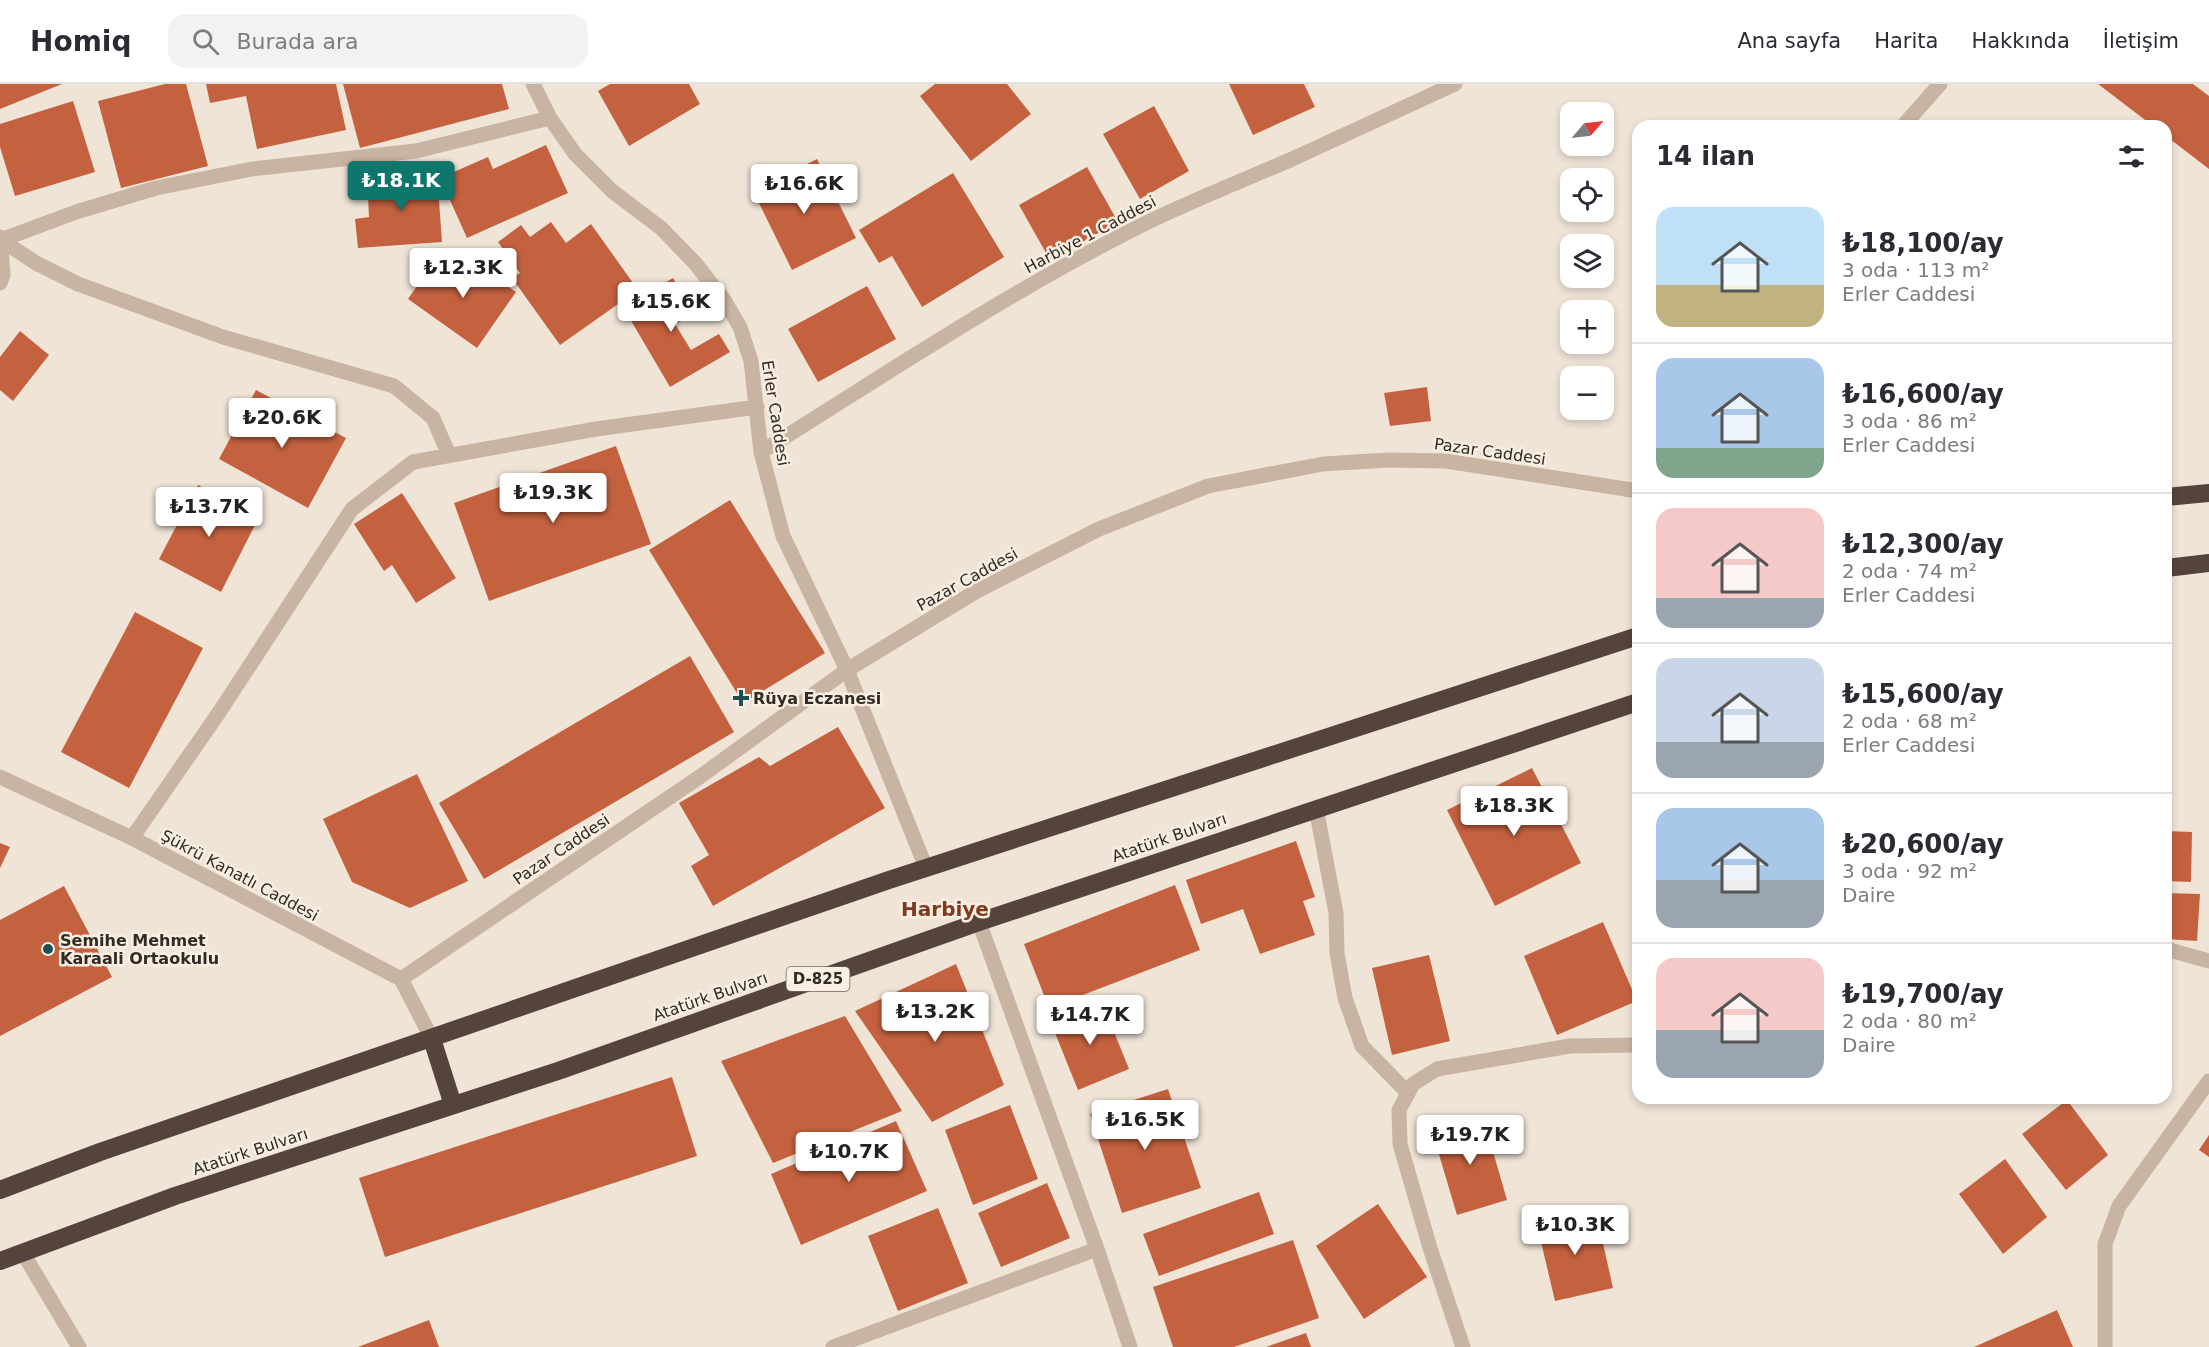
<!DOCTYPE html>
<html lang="tr">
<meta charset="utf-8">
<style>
:root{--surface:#fff;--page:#f2f2f3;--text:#2b2b33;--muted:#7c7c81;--line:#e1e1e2;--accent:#0f766e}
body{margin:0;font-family:"DejaVu Sans",sans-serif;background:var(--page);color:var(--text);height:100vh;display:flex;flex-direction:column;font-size:22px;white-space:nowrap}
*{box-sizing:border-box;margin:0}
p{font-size:20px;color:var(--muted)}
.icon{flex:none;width:33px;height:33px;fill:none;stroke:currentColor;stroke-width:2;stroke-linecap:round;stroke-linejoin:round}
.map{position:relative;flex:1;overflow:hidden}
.panel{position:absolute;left:1632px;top:36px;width:540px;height:984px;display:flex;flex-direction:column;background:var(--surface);border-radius:18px;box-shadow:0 3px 9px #0003}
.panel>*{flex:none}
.needle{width:39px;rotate:62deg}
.fabs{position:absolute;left:1560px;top:18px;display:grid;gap:12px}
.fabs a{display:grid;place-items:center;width:54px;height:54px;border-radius:12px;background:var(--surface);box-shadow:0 3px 9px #0003;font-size:30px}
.price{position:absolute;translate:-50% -51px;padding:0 14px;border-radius:6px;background:#fff;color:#222;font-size:20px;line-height:39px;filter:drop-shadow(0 2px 3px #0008)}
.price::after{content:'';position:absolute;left:50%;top:36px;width:18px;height:14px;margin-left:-9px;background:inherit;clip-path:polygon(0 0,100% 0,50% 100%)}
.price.selected{background:var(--accent);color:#fff}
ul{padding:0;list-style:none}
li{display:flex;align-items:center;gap:18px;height:150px;padding:0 24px}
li+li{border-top:2px solid var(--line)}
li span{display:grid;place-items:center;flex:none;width:168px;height:120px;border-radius:18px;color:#555}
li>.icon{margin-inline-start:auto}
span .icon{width:72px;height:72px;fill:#fffc;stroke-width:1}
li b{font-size:26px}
h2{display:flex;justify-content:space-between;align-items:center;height:72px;padding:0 24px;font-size:26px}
header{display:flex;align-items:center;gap:36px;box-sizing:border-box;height:84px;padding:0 30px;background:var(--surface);border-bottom:2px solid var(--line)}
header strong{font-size:28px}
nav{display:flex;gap:33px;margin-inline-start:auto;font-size:21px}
.search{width:420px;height:54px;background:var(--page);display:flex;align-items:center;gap:15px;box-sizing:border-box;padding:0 21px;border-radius:18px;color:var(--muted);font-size:22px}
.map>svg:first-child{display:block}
</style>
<header>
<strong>Homiq</strong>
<div class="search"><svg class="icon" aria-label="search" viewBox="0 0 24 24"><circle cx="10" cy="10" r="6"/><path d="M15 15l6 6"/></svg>Burada ara</div>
<nav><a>Ana sayfa</a><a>Harita</a><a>Hakkında</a><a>İletişim</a></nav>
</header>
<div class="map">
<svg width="2209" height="1263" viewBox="0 0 2209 1263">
<rect width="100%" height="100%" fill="#f0e4d7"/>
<!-- building -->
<g fill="#c46240">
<polygon points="0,0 62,0 0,25"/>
<polygon points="165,0 186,0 208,82 121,104 98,17"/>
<polygon points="206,0 336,0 346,46 257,65 246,12 210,19"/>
<polygon points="343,0 502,0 509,25 360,64"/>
<polygon points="610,0 689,0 700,20 629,62 598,7"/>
<polygon points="935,0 1007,0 1031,30 971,77 920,12"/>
<polygon points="1229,0 1304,0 1315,23 1253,51"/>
<polygon points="2098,0 2193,0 2209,12 2209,85 2166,52 2166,42 2153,42"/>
<polygon points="73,17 95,88 15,112 0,63 0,40"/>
<polygon points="1154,22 1189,87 1140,115 1103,50"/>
<polygon points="546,61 568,109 467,154 440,94 488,73 493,85"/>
<polygon points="817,75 856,154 792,186 753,107"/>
<polygon points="1087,83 1118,138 1050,176 1019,121"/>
<polygon points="437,89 442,158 358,164 355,135 369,133 367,94"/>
<polygon points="953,89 1004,173 922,223 892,172 879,179 859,146"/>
<polygon points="551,138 566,159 591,140 638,206 560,261 512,194 520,189 498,158 521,141 530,153"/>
<polygon points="461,171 516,208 477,264 408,215 430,183 445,194"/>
<polygon points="673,194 693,230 675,240 691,266 719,250 730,268 670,303 623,223"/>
<polygon points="867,202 896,255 818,298 788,245"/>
<polygon points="20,247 49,271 13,317 0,306 0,273"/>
<polygon points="1427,303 1431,337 1390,342 1384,309"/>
<polygon points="256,306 346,354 308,424 219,375"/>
<polygon points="616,362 651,460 489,517 454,419"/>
<polygon points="198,401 259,433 221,508 159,475"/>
<polygon points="402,409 456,494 416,519 392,481 384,487 354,440"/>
<polygon points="730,416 825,569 743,619 649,466"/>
<polygon points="135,528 203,564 129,704 61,668"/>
<polygon points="690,572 734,648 484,795 439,719"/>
<polygon points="2166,633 2171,633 2169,697 2166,697"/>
<polygon points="838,643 885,724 713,822 691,782 709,771 679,719 759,673 770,682"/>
<polygon points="1532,684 1581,779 1495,822 1447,726"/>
<polygon points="417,690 468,797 410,824 352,798 323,735"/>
<polygon points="2166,747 2192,748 2191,798 2166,797"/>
<polygon points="1296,757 1315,813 1303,817 1315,851 1260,870 1243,825 1201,840 1186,796"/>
<polygon points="0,759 10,763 0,784"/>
<polygon points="1175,801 1200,866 1049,924 1024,860"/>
<polygon points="64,802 112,893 0,952 0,836"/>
<polygon points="2166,809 2200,810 2197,857 2166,855"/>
<polygon points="1603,838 1637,917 1557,951 1524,872"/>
<polygon points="1429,871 1450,957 1392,971 1372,884"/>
<polygon points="956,880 1004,1001 932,1038 855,927"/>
<polygon points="1102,918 1129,985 1078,1006 1051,939"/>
<polygon points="845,932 902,1027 773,1079 721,977"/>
<polygon points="672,993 697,1072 385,1173 359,1094"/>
<polygon points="1168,1005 1201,1104 1122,1129 1090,1030"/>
<polygon points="2067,1016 2108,1071 2066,1106 2022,1050"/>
<polygon points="1010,1021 1038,1095 973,1121 945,1046"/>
<polygon points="1483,1033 1507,1116 1457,1131 1432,1047"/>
<polygon points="896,1037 927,1107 801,1161 771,1090"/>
<polygon points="2209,1051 2209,1073 2199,1066"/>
<polygon points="2005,1075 2047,1133 2003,1170 1959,1110"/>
<polygon points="1047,1099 1070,1154 1001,1183 978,1129"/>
<polygon points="1259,1108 1274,1150 1159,1192 1143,1150"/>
<polygon points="1378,1120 1427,1193 1364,1235 1316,1162"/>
<polygon points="938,1124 968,1199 898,1227 868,1152"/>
<polygon points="1596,1128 1613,1204 1555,1217 1537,1141"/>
<polygon points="1293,1156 1319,1234 1234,1263 1173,1263 1153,1203"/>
<polygon points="2057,1226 2073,1263 1974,1263"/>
<polygon points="429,1236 439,1263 358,1263"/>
<polygon points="1306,1249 1311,1263 1266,1263"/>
</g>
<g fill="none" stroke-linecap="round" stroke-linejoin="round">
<!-- minor -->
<g stroke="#c8b4a3" stroke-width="15">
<polyline points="533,0 550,34 575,70 612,107 661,144 695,179 724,216 740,243 751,277 761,368 783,452 847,586 926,784"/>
<polyline points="1903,42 1940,0"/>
<polyline points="0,153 3,191 0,199"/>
<polyline points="1,156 76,128 156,104 252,85 416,67 550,34"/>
<polyline points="1,156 36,179 78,200 223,253 394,302 433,334 449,371"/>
<path d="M761,368C883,292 1004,211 1132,146C1183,120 1237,99 1290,76C1345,51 1400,25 1455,0"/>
<polyline points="0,693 132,754 401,895 432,955"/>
<polyline points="1316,724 1336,829 1337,869 1345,914 1362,962 1408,1009"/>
<polyline points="132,754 220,627 352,425 413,378 596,345 757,323"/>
<polyline points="979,838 1097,1165 1130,1263"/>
<polyline points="2166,865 2209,877"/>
<polyline points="401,895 701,692 847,586 975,508 1099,445 1208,402 1323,380 1388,376 1446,377 1638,407"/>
<polyline points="23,1169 79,1263"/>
<polyline points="833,1263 1097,1165"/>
<polyline points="1463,1263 1430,1164 1400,1060 1399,1026 1413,1000 1437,985 1570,962 1638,961"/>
<polyline points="2105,1263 2105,1160 2119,1122 2209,997"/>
</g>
<!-- highway -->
<g stroke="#54443c" stroke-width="18">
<polyline points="2166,413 2209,409"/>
<polyline points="2166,484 2209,479"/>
<polyline points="432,955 453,1021"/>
<polyline points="0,1106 100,1068 889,796 1638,552"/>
<polyline points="0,1177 175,1112 558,987 979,838 1638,618"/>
</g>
</g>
<!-- markers -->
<g fill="#1c4f53" stroke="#f8efe2" stroke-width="2">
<path d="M738 605h6v6h6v6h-6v6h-6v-6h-6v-6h6z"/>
<circle cx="48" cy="865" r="6"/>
</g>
<g text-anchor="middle" stroke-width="5" stroke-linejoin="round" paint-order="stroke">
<!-- shield labels -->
<rect fill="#f8efe2" stroke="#6e645e" stroke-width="1.5" x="786.5" y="883" width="63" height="24" rx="4.5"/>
<g font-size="15" font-weight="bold" fill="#332925">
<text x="818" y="900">D-825</text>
</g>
<!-- street labels -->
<g font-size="16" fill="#332925" stroke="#f8efe2">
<text transform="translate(1090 150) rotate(-28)" y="6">Harbiye 1 Caddesi</text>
<text transform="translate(776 329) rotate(81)" y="6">Erler Caddesi</text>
<text transform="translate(1490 367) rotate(8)" y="6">Pazar Caddesi</text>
<text transform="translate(967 495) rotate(-29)" y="6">Pazar Caddesi</text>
<text transform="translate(1169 753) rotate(-19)" y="6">Atatürk Bulvarı</text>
<text transform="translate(561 765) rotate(-34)" y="6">Pazar Caddesi</text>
<text transform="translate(240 791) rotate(28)" y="6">Şükrü Kanatlı Caddesi</text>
<text transform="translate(710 912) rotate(-19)" y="6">Atatürk Bulvarı</text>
<text transform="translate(250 1067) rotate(-18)" y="6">Atatürk Bulvarı</text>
</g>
<!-- poi labels -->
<g font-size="16" font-weight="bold" fill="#332925" stroke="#f8efe2" text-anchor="start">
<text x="753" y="620">Rüya Eczanesi</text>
<text x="60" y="862">Semihe Mehmet<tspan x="60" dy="18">Karaali Ortaokulu</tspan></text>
</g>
<!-- quarter labels -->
<g font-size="20" font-weight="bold" fill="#80381f" stroke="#f8efe2">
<text x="945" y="832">Harbiye</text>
</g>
</g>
</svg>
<div class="fabs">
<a><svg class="needle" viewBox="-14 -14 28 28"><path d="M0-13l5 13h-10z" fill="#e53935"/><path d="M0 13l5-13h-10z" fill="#7c7c81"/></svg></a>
<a><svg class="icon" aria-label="locate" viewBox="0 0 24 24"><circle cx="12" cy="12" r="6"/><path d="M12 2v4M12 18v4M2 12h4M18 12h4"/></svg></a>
<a><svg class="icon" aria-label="layers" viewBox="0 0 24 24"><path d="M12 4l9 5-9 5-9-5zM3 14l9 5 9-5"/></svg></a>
<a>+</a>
<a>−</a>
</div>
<b class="price selected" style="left:401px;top:128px">₺18.1K</b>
<b class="price" style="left:804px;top:131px">₺16.6K</b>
<b class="price" style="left:463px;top:215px">₺12.3K</b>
<b class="price" style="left:671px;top:249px">₺15.6K</b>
<b class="price" style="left:282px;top:365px">₺20.6K</b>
<b class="price" style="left:553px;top:440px">₺19.3K</b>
<b class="price" style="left:209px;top:454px">₺13.7K</b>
<b class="price" style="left:1514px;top:753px">₺18.3K</b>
<b class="price" style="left:935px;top:959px">₺13.2K</b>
<b class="price" style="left:1090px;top:962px">₺14.7K</b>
<b class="price" style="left:1145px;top:1067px">₺16.5K</b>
<b class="price" style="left:1470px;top:1082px">₺19.7K</b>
<b class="price" style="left:849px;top:1099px">₺10.7K</b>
<b class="price" style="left:1575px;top:1172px">₺10.3K</b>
<section class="panel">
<h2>14 ilan<svg class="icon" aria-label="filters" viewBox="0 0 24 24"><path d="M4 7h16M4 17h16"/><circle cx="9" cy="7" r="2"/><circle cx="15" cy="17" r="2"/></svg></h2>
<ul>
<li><span style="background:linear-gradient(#bfe0f5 65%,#c2b280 0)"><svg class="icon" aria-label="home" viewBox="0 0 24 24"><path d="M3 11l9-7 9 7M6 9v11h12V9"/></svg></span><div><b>₺18,100/ay</b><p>3 oda · 113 m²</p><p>Erler Caddesi</p></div></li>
<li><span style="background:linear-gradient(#a9c7e8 75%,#7fa58c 0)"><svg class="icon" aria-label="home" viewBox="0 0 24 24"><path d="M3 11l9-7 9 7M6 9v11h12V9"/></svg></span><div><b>₺16,600/ay</b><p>3 oda · 86 m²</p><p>Erler Caddesi</p></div></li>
<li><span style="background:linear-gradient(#f6c9c9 75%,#9aa5b1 0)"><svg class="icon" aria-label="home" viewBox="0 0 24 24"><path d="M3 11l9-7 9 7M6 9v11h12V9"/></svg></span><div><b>₺12,300/ay</b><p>2 oda · 74 m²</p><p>Erler Caddesi</p></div></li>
<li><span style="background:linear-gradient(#c9d6e8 70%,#9aa5b1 0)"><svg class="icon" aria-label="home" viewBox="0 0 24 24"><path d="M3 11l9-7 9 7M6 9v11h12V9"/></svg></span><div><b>₺15,600/ay</b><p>2 oda · 68 m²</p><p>Erler Caddesi</p></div></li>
<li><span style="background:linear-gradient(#a9c7e8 60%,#9aa5b1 0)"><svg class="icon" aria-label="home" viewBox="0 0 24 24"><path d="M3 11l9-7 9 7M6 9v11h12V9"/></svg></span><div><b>₺20,600/ay</b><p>3 oda · 92 m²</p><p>Daire</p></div></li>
<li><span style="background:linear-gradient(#f6c9c9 60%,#9aa5b1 0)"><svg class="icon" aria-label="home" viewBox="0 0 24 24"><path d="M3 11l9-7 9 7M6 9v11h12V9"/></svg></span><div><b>₺19,700/ay</b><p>2 oda · 80 m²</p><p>Daire</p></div></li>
</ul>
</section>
</div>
